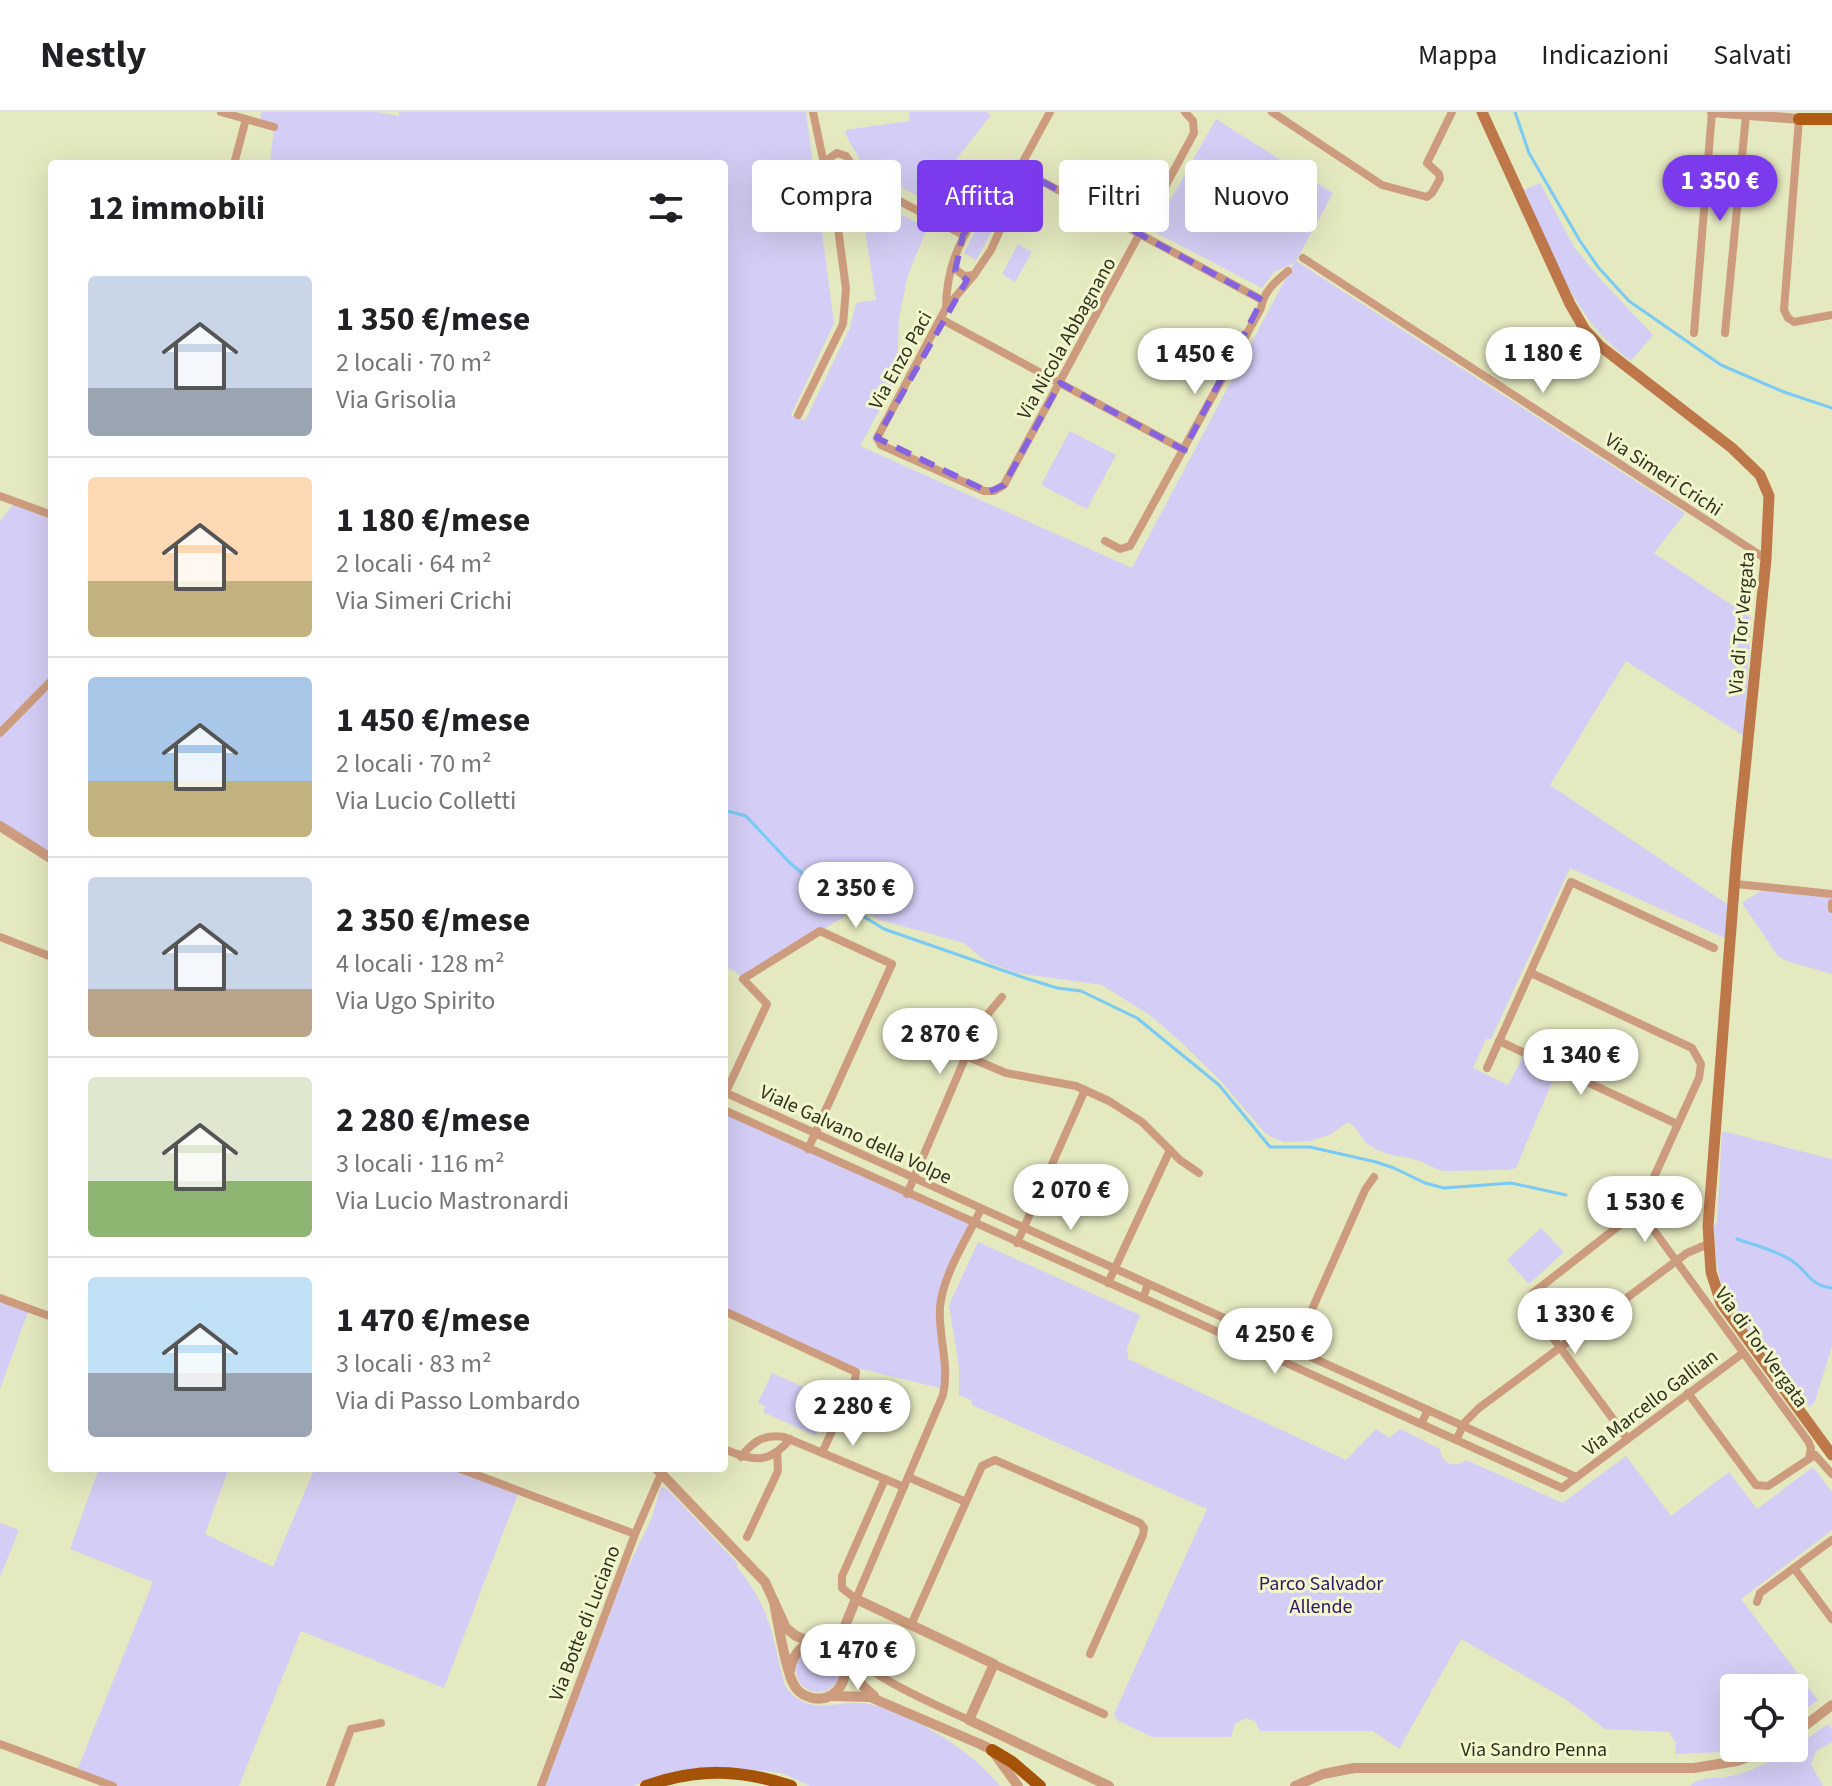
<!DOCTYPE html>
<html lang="it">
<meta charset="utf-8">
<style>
:root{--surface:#fff;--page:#f6f6f6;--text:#202124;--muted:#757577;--line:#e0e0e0;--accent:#7c3aed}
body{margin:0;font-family:"Source Sans 3",sans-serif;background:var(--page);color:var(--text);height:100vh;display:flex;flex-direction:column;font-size:30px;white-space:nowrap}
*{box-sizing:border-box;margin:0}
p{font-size:26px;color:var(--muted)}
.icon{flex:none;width:44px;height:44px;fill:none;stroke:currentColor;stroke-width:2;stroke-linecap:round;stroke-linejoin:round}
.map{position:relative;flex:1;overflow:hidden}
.details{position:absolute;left:48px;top:48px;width:680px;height:1312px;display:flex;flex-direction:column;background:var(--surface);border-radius:8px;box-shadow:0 8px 32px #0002}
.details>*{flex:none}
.banner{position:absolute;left:752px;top:48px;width:760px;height:72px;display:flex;gap:16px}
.fabs{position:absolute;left:1720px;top:1562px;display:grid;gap:16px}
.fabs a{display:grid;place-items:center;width:88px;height:88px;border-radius:8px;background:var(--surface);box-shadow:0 8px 32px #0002;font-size:40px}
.price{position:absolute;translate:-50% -68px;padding:0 18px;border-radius:28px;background:#fff;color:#222;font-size:26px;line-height:52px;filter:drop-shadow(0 2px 4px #0008)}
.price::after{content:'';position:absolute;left:50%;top:48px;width:24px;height:18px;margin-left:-12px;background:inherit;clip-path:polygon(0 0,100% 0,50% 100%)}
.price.current{background:var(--accent);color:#fff}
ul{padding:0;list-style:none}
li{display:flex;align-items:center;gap:24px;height:200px;padding:0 40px}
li+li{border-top:2px solid var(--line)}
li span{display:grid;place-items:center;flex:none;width:224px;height:160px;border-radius:8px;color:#555}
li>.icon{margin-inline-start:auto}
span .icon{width:96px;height:96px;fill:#fffc;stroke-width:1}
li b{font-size:34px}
h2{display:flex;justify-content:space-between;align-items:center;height:96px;padding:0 40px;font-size:34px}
.tag{padding:0 28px;border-radius:8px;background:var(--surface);box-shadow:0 8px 32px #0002;font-size:28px;line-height:72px}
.tag.current{background:var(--accent);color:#fff}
header{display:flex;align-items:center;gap:48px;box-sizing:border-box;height:112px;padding:0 40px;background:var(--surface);border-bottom:2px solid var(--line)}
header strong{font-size:38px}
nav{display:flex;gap:44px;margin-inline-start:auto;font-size:28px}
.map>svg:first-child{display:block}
</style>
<header>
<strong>Nestly</strong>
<nav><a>Mappa</a><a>Indicazioni</a><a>Salvati</a></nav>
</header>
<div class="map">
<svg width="1832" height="1674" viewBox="0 0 1832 1674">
<rect width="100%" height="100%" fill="#e4e9c0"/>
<!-- green -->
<g fill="#d4cdf5">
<path d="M262,0H376L399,4V0H806L834,211L791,303L805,309L850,216L856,191L876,188L859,80L927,116L908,163L899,205L897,266L860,334L1132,456L1294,151L1274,160L1262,176L1153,119L1216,7L1333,81L1296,149L1685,401L1654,441L1751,506L1744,624L1626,549L1550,673L1727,792L1725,826L1570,756L1491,927H1486L1473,956L1508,973L1523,945L1556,961L1516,1056L1506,1058L1444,1059C1435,1057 1429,1053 1420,1049C1403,1043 1386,1045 1370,1034C1360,1027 1359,1016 1348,1010L1331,1022L1311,1029L1284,1030L1274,1026L1265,1021L1219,967L1181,930L1151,904L1102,873L1017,861L987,850L964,831L880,808L863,799L854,790L841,800L845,804L743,867L735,859L724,855V52H270L274,15L260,6Z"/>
<path d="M909,0H986L991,3L937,72L930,90L861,55C859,39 848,33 845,18L910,9Z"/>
<path d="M1540,71L1574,135L1601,168L1653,223L1631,249C1573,207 1552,141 1524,78Z"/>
<polygon points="979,112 992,119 976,148 964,141"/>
<polygon points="1018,132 1032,140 1015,170 1002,162"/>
<polygon points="1070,319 1116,343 1087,397 1041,373"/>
<polygon points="13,393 52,407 52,564 0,617 0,409"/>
<polygon points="52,570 52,742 0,709 0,623"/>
<polygon points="1761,779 1832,782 1832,862 1787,849 1778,844 1742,791"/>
<polygon points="724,998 974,1112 942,1183 944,1277 857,1256 724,1196"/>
<path d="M1722,1019L1832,1047V1234L1815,1289L1810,1295C1792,1280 1733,1201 1724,1181C1716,1159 1715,1136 1714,1113L1717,1111Z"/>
<polygon points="1541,1116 1564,1140 1529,1172 1507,1148"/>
<path d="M978,1130L1140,1203L1127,1236L1128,1247L1346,1348L1376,1317L1389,1326L1400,1317L1440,1337C1441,1352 1455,1357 1466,1348L1563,1391L1626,1344L1671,1404L1729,1360L1757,1397L1813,1355L1832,1380V1418L1741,1487L1818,1588L1794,1606V1576H1734V1636H1743L1723,1640L1675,1642L1676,1631L1669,1620L1605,1617L1565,1587L1461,1527L1399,1637L1373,1619H1260L1255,1609L1245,1606L1235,1612L1231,1625H1152L1117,1608L1114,1602L1207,1397L972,1293L971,1288L959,1283V1254L949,1193Z"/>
<polygon points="0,1186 29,1197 0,1277"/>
<polygon points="772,1261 832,1288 816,1324 763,1300 765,1294 758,1291"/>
<polygon points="99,1356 229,1356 205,1422 273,1455 315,1356 458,1356 519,1379 444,1576 301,1519 239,1674 113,1674 76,1661 153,1470 70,1437"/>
<path d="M661,1375L667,1377L738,1452L736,1454C770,1494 772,1522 784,1571C789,1583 801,1590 813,1593C830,1596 850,1588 869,1592C910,1600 975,1641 1000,1674H810L782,1661L745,1657L642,1670L633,1674H545L625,1461L651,1408Z"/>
<polygon points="0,1411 19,1418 0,1465"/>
<circle cx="818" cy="1558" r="22"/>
<path d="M1828,1612L1832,1617V1630L1816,1639L1811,1652L1823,1674H1690C1700,1664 1713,1667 1726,1665C1766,1657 1795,1635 1828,1612Z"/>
</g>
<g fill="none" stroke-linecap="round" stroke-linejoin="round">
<!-- stream -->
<g stroke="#79caf4" stroke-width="3">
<polyline points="1515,0 1529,41 1580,129 1598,155 1629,189 1721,253 1784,280 1832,296"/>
<polyline points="724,698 746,704 789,750 824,780 884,817 1025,866 1057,876 1081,879 1137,906 1219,973 1270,1035 1310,1035 1376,1050 1394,1056 1425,1071 1444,1076 1511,1071 1566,1083"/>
<path d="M1737,1127C1754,1133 1775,1138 1791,1148C1807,1158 1810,1174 1832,1176"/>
</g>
<!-- minor -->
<g stroke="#cd9c7e" stroke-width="8">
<polyline points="221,0 274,15"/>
<path d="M813,0L827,66C840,75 853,68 852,53L846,44L837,41L825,49"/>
<polyline points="1272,0 1382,73 1427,85 1432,81 1440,67 1439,62 1427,51 1452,0"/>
<polyline points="1799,7 1784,198 1788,206 1794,210 1832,203"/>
<polyline points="234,52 246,7"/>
<polyline points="1019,57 1262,188"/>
<polyline points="851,63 963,123"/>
<polyline points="1012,70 1050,0"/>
<polyline points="982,98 997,97 1004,108"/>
<polyline points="1303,146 1766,447"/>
<polyline points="952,154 964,164 974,163"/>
<path d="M946,196C946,146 971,99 1012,70L1004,109L991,138L974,163L946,196L877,326L881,333L984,379H994L1004,373L1194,21L1193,9L1185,0"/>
<polyline points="941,207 1184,338"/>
<polyline points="1694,221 1712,0"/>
<polyline points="1725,221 1746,3"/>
<polyline points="798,303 843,212 846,177 832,70"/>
<polyline points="0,384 52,403"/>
<path d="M1105,429L1120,437L1130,434L1261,196C1263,180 1276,169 1288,159"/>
<polyline points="0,621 52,568"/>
<polyline points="1736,772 1832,782"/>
<polyline points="1832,791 1832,797"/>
<polyline points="0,825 52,845"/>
<polyline points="1531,861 1692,936 1701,952 1699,966 1639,1098 1533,1181 1529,1187 1531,1196 1627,1326"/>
<polyline points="1499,929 1677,1012"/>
<polyline points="966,944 1006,961 1076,974 1109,989 1142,1010 1180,1048 1199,1061"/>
<polyline points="1487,956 1571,770 1714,836"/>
<polyline points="724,980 1428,1298"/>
<polyline points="725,982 767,892 743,867 820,819 892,852 808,1037"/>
<polyline points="724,998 1143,1186 1148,1172"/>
<polyline points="907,1082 966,944 987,903 1002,885"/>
<polyline points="1639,1098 1808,1329 1811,1336 1809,1346"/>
<polyline points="1017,1131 1085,978"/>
<polyline points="1108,1171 1170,1038"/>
<polyline points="0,1186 52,1205"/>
<polyline points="1143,1186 1421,1312"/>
<polyline points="724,1199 856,1260 855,1268 822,1341"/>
<polyline points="1294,1238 1365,1078 1374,1065"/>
<polyline points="1688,1281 1756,1373 1768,1374 1815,1343 1832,1362"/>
<polyline points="1456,1328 1465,1310 1479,1296 1687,1141 1708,1132"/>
<path d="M724,1337C752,1349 769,1353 790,1327"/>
<path d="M741,1345C753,1329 764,1322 784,1325L904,1375"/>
<polyline points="458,1356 635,1422"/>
<polyline points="908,1365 966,1390"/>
<polyline points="1576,1365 1428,1298 1421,1312 1562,1376 1743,1241"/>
<path d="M885,1367L842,1464V1476L856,1487L943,1283C950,1253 938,1225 940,1195C943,1162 967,1127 981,1097"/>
<polyline points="747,1425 778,1359 777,1340"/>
<polyline points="1794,1456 1832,1507"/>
<polyline points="1757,1490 1760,1481 1832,1428"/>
<polyline points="911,1513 982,1354 995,1348 1140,1411 1144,1416 1143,1423 1090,1542"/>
<path d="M863,1518L855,1540C859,1561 947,1598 969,1608"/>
<polyline points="994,1552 1104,1602"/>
<polyline points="0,1632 113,1674"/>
<polyline points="330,1674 351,1617 381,1611"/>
<polyline points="541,1674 635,1422 661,1362"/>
</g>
<!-- tertiary -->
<g stroke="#cd9c7e" stroke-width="10">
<polyline points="1712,0 1799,7"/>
<polyline points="0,714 52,747"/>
<polyline points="656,1356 765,1470 786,1516 796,1524 812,1530"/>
<path d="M774,1490C778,1511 784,1549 792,1569C795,1576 801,1583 809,1585C847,1597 861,1536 823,1530C804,1528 792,1542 790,1559"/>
<polyline points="836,1536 856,1487 994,1552 969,1608 1109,1674"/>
<polyline points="848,1554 864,1575 874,1584"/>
<polyline points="833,1584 870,1585 980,1632 992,1638 1018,1674"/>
<polyline points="1794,1622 1832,1593"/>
<polyline points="1295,1674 1323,1662 1354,1656 1694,1656 1737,1649 1773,1636"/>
</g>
<!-- secondary -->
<polyline stroke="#be7749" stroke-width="11" points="1482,0 1570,192 1585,218 1600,234 1732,336 1760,363 1769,384 1766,447 1737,738 1708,1114 1711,1160 1721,1191 1832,1343"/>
<!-- primary -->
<polyline stroke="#b25b14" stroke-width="12" points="1799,7 1832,7"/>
<!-- trunk -->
<g stroke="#a6530a" stroke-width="12">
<polyline points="992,1638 1012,1650 1040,1674"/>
<path d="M646,1674C697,1656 741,1657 791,1674"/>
</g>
</g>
<!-- marked area -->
<path fill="none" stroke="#8664df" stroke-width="6" stroke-dasharray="16 10" stroke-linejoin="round" d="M1019,57L1262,188L1184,338L1060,271L1004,373L989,380L877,326L967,168L955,159L963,123L982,98L1008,101Z"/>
<g text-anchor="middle" stroke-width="6" stroke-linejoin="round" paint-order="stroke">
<!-- street labels -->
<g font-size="20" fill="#2e3020" stroke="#f1f6cd">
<text transform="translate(1066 226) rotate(-61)" y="7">Via Nicola Abbagnano</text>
<text transform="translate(900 248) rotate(-61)" y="7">Via Enzo Paci</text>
<text transform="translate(1664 362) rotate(33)" y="7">Via Simeri Crichi</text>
<text transform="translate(1741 511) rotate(-85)" y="7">Via di Tor Vergata</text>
<text transform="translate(856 1022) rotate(25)" y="7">Viale Galvano della Volpe</text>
<text transform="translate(1762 1235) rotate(54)" y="7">Via di Tor Vergata</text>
<text transform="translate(1650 1290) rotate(-37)" y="7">Via Marcello Gallian</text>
<text transform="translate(584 1511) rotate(-69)" y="7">Via Botte di Luciano</text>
<text x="1534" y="1644">Via Sandro Penna</text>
</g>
<!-- park labels -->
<g font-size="20" fill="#311464" stroke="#f1f6cd">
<text x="1321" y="1478">Parco Salvador<tspan x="1321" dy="23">Allende</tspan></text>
</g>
</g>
</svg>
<div class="fabs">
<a><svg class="icon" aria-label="locate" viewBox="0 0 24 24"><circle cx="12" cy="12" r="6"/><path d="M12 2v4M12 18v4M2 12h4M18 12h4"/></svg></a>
</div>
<b class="price current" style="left:1720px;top:111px">1 350 €</b>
<b class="price" style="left:1543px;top:283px">1 180 €</b>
<b class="price" style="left:1195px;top:284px">1 450 €</b>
<b class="price" style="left:856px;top:818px">2 350 €</b>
<b class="price" style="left:940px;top:964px">2 870 €</b>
<b class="price" style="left:1581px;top:985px">1 340 €</b>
<b class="price" style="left:1071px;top:1120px">2 070 €</b>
<b class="price" style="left:1645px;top:1132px">1 530 €</b>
<b class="price" style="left:1575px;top:1244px">1 330 €</b>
<b class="price" style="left:1275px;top:1264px">4 250 €</b>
<b class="price" style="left:853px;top:1336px">2 280 €</b>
<b class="price" style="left:858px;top:1580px">1 470 €</b>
<div class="banner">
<a class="tag">Compra</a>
<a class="tag current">Affitta</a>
<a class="tag">Filtri</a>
<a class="tag">Nuovo</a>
</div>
<section class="details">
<h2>12 immobili<svg class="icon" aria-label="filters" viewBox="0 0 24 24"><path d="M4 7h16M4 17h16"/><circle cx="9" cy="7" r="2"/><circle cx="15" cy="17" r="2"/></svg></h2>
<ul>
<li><span style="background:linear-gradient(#c9d6e8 70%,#9aa5b1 0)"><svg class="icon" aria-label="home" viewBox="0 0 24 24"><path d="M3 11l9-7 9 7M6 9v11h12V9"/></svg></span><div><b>1 350 €/mese</b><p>2 locali · 70 m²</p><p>Via Grisolia</p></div></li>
<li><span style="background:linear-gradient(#ffd9b3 65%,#c2b280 0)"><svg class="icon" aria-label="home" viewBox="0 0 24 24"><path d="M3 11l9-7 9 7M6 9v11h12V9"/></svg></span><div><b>1 180 €/mese</b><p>2 locali · 64 m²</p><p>Via Simeri Crichi</p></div></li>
<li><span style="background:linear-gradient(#a9c7e8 65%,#c2b280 0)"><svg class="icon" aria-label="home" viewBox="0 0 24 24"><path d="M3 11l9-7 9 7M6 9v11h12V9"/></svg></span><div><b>1 450 €/mese</b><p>2 locali · 70 m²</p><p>Via Lucio Colletti</p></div></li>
<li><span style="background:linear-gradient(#c9d6e8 70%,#b9a48a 0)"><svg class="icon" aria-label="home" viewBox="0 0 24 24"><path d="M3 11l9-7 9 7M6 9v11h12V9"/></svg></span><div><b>2 350 €/mese</b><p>4 locali · 128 m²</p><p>Via Ugo Spirito</p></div></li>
<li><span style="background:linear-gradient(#dfe7d0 65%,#8fb573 0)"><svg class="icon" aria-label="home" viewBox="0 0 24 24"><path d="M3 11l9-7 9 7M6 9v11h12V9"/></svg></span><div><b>2 280 €/mese</b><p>3 locali · 116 m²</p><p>Via Lucio Mastronardi</p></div></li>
<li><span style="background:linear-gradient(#bfe0f5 60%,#9aa5b1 0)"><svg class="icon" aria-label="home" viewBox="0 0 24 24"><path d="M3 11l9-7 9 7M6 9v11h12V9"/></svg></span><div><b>1 470 €/mese</b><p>3 locali · 83 m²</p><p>Via di Passo Lombardo</p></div></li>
</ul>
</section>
</div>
